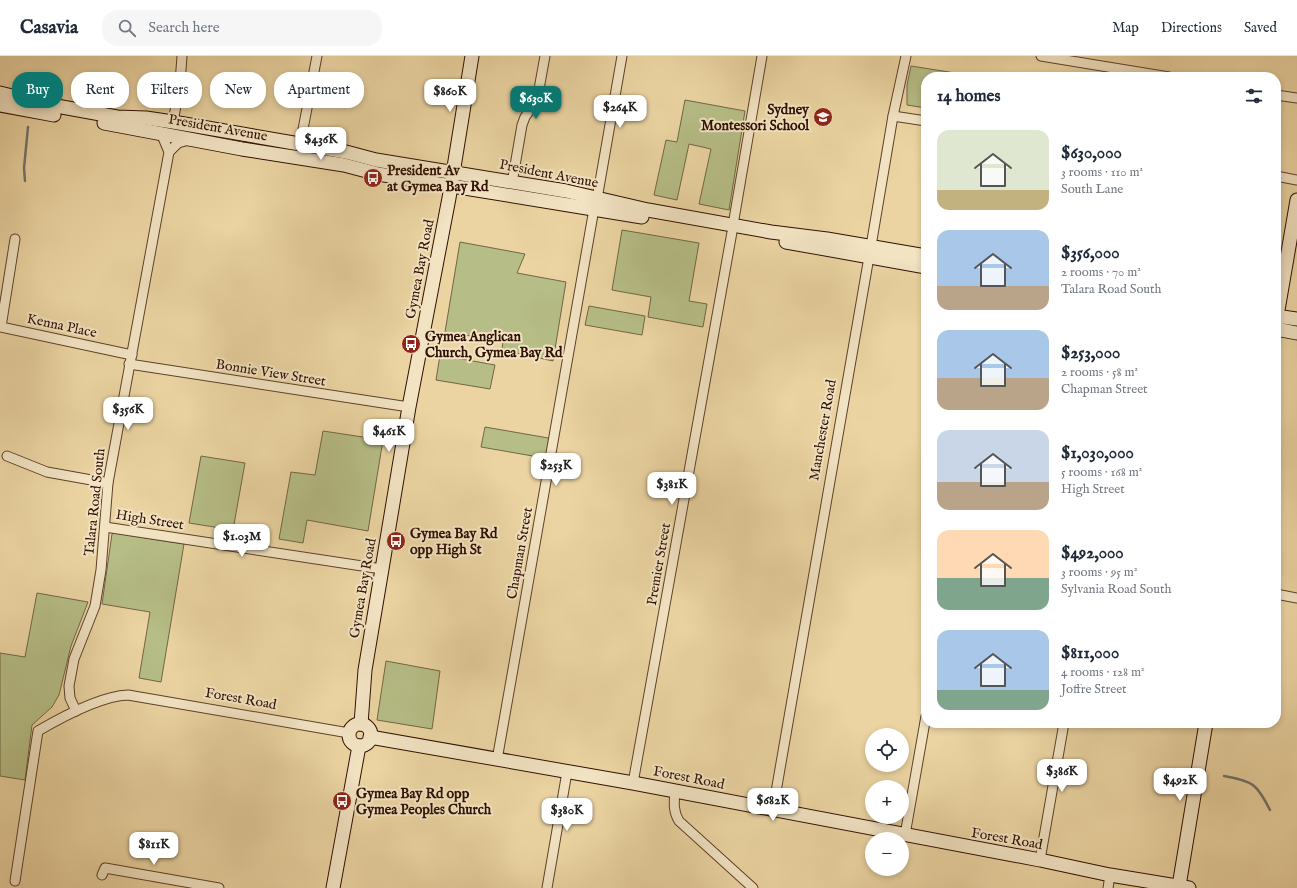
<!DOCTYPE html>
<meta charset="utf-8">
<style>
:root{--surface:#fff;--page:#f6f6f7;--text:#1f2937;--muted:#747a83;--line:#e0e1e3;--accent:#0f766e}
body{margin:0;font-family:"IM FELL English",serif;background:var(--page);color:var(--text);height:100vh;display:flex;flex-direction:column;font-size:15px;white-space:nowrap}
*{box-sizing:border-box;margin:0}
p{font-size:13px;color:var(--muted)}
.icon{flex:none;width:22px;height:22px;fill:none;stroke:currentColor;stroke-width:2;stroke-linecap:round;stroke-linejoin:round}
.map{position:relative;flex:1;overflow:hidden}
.details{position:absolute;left:921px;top:16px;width:360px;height:656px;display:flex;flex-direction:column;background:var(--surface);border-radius:16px;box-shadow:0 2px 6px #0003}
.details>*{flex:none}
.hud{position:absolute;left:12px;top:16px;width:380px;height:36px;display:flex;gap:8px}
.fabs{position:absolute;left:865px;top:672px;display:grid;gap:8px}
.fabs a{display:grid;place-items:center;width:44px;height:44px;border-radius:50%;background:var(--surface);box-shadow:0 2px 6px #0003;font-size:20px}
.price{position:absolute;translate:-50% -34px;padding:0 9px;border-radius:8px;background:#fff;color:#222;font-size:13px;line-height:26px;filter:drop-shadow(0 1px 2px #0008)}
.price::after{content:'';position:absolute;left:50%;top:24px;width:12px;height:9px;margin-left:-6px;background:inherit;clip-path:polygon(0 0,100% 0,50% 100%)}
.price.on{background:var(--accent);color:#fff}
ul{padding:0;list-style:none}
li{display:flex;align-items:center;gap:12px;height:100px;padding:0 16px}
li span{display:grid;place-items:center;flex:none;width:112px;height:80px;border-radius:12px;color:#555}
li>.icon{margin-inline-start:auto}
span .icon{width:48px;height:48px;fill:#fffc;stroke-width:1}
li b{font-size:17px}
h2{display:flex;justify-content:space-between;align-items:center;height:48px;padding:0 16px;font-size:17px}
.chip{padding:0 14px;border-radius:16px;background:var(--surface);box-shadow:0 2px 6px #0003;font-size:14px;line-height:36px}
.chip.on{background:var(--accent);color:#fff}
header{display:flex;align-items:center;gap:24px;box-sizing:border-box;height:56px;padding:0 20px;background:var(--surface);border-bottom:1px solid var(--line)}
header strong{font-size:19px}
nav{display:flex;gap:22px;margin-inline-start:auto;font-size:14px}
.search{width:280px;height:36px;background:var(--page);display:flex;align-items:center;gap:10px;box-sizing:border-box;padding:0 14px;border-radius:16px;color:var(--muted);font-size:15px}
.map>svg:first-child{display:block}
</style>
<header>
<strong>Casavia</strong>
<div class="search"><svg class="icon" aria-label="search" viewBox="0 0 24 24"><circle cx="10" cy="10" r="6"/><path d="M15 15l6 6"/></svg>Search here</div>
<nav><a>Map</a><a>Directions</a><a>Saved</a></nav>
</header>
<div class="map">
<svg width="1297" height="832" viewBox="0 0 1297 832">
<rect width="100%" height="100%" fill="#ebd4a2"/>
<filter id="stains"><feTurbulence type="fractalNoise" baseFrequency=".005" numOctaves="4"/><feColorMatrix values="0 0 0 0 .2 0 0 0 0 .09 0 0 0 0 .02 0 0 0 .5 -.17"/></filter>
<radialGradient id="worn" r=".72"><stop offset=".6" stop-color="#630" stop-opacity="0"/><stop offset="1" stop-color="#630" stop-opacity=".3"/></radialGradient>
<!-- green -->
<g fill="#b6bd86" stroke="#726644">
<polygon points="911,10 968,19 968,21 926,21 926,52 907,49 907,29"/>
<polygon points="685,44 745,55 729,154 699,148 711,93 689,88 677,144 654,139 666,84 677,86"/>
<polygon points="622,174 699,187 689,245 707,248 703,271 648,261 651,241 612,234"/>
<polygon points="460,186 525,198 517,217 566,226 553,305 502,294 503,285 445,276"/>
<polygon points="589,250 645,260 642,279 585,269"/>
<polygon points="440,299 495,309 490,333 436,324"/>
<polygon points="485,371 554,383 550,403 481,391"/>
<polygon points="323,375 383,384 368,475 307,464 303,487 279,483 291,416 315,419"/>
<polygon points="201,400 245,407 233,474 189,467"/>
<polygon points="115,477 184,488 161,626 139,622 150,556 102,548 112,478"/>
<polygon points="37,537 88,546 71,590 59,639 52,651 32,669 25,724 0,720 0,597 25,601"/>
<polygon points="386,605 440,615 432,673 377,664"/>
</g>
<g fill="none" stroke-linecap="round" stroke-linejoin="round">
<!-- stream -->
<g stroke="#72736c" stroke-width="2.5">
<polyline points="25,125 24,112 28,71"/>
<path d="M1224,720C1253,725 1257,728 1270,754"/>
</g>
<defs>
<g id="street">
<polyline points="1041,0 1169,21"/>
<polyline points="1276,39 1297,42"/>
<polyline points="893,60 926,65"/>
<polyline points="173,66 180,27 182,0"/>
<polyline points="300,89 317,0"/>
<polyline points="169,96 178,87 189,84"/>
<polyline points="1276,120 1297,124"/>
<polyline points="512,127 522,69 525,61 537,44 545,0"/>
<polyline points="597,143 622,0"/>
<polyline points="733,169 762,0"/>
<polyline points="15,183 1,271 132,299"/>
<polyline points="871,190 893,60 906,0"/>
<polyline points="129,308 409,351"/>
<polyline points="7,400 47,416 108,427"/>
<polyline points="105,471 382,513"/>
<polyline points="1276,538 1297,542"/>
<polyline points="76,655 70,642 69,630 74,603 95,550 101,514 108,427 169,96 161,77"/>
<polyline points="497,704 594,153"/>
<polyline points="633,727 732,176"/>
<path d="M675,735C674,747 673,755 679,765L753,832"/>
<polyline points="773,753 869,201"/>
<polyline points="905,779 926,660"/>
<polyline points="1040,804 1064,667"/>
<polyline points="102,819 105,812 219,832"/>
<path d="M15,825L38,675C62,661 100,640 128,639L349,677"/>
<polyline points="547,832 567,716"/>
<polyline points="1108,832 1110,819"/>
</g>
<g id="secondary">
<polyline points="0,37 40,47 117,61 146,62 173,66 346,96 376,104 566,135 648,154 771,176 827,183 926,200"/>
<polyline points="0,49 54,59"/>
<polyline points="104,67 242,93 344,109 378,118 642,161"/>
<polyline points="786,186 926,211"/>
<polyline points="1276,260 1297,263"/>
<polyline points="1276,273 1297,277"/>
<polyline points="1276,274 1277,260 1297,144"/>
<polyline points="361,668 365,614 382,513 409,351 449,142 472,0"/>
<circle cx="360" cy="679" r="11"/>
<polyline points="370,681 633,727 1040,804 1110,819 1189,832"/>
<polyline points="1179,830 1206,667"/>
<polyline points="333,832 359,690"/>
</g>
</defs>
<!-- street casing -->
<use href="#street" stroke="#5e412a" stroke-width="11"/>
<!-- secondary casing -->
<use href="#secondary" stroke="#2f1002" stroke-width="15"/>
<!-- street -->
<use href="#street" stroke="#f2e3c3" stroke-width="9"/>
<!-- secondary -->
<use href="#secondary" stroke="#f2e3c3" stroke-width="13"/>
</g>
<!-- icons -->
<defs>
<symbol id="school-disc" viewBox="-11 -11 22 22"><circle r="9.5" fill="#8f2418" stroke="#f2e3c3"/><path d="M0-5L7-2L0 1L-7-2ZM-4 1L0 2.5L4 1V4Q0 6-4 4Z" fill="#fff"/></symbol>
<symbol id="bus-disc" viewBox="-11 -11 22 22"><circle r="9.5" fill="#8f2418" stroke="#f2e3c3"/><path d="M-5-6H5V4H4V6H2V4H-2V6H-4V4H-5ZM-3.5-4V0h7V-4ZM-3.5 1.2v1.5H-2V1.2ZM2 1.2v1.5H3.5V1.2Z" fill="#fff"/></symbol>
</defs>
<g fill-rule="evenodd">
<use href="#school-disc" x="812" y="50" width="22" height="22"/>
<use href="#bus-disc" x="362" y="111" width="22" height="22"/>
<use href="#bus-disc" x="400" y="277" width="22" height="22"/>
<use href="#bus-disc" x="385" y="474" width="22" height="22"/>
<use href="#bus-disc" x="331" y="734" width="22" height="22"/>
</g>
<g text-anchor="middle" stroke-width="4" stroke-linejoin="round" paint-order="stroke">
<!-- poi labels -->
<g font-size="14" font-weight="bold" fill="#2f1002" stroke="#f2e3c3" text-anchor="start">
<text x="809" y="58" text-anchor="end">Sydney<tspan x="809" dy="16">Montessori School</tspan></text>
<text x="387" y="119">President Av<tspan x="387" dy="16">at Gymea Bay Rd</tspan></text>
<text x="425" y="285">Gymea Anglican<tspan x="425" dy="16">Church, Gymea Bay Rd</tspan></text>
<text x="410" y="482">Gymea Bay Rd<tspan x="410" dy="16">opp High St</tspan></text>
<text x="356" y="742">Gymea Bay Rd opp<tspan x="356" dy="16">Gymea Peoples Church</tspan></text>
</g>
<!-- street labels -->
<g font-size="14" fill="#2f1002" stroke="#f2e3c3">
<text transform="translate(218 71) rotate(10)" y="5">President Avenue</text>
<text transform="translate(549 117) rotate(11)" y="5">President Avenue</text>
<text transform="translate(419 213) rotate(-79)" y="5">Gymea Bay Road</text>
<text transform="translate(62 269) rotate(12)" y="5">Kenna Place</text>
<text transform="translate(271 316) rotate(9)" y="5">Bonnie View Street</text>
<text transform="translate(822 374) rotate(-80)" y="5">Manchester Road</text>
<text transform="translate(94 446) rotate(-84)" y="5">Talara Road South</text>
<text transform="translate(150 463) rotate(9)" y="5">High Street</text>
<text transform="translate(519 497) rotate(-80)" y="5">Chapman Street</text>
<text transform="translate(658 508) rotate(-80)" y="5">Premier Street</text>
<text transform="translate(362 532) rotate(-80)" y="5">Gymea Bay Road</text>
<text transform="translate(241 642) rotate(10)" y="5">Forest Road</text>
<text transform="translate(689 721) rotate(11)" y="5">Forest Road</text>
<text transform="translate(1007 782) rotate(10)" y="5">Forest Road</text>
</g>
</g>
<rect width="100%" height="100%" filter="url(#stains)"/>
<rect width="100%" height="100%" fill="url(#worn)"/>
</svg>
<div class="fabs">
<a><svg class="icon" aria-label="locate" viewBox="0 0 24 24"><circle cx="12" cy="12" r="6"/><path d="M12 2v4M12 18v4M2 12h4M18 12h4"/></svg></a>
<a>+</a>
<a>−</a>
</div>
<b class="price" style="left:450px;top:57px">$860K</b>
<b class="price on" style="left:536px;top:64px">$630K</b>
<b class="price" style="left:620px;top:73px">$264K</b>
<b class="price" style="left:321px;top:105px">$436K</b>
<b class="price" style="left:128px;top:375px">$356K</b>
<b class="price" style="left:389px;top:397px">$461K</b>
<b class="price" style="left:556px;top:431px">$253K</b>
<b class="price" style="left:672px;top:450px">$381K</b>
<b class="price" style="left:242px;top:502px">$1.03M</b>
<b class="price" style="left:1062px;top:737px">$386K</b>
<b class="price" style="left:1180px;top:746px">$492K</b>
<b class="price" style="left:773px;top:766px">$682K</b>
<b class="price" style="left:567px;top:776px">$380K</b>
<b class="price" style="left:154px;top:810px">$811K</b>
<div class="hud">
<a class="chip on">Buy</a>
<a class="chip">Rent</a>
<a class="chip">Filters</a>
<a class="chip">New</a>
<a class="chip">Apartment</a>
</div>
<section class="details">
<h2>14 homes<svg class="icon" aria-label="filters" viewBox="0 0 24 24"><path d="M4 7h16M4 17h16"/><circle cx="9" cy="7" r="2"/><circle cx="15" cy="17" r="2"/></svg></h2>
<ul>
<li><span style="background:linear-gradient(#dfe7d0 75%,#c2b280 0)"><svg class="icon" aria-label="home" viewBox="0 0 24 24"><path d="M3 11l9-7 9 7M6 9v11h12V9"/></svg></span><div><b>$630,000</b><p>3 rooms · 110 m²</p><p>South Lane</p></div></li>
<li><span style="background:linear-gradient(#a9c7e8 70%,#b9a48a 0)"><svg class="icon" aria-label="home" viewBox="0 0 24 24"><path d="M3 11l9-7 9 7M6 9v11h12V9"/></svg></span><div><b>$356,000</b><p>2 rooms · 70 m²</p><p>Talara Road South</p></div></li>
<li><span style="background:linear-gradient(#a9c7e8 60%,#b9a48a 0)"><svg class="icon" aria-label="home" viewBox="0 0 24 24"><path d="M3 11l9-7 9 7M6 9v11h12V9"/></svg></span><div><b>$253,000</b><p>2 rooms · 58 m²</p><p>Chapman Street</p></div></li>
<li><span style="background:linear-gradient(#c9d6e8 65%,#b9a48a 0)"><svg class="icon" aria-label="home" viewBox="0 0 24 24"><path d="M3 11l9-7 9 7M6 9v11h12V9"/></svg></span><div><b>$1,030,000</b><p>5 rooms · 168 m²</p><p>High Street</p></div></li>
<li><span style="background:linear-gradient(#ffd9b3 60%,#7fa58c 0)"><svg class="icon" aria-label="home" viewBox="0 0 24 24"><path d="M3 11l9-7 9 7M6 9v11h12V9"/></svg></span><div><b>$492,000</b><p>3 rooms · 95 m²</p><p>Sylvania Road South</p></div></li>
<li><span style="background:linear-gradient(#a9c7e8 75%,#7fa58c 0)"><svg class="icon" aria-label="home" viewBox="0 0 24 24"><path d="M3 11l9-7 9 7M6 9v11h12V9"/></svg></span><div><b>$811,000</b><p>4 rooms · 128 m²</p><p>Joffre Street</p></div></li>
</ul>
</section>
</div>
